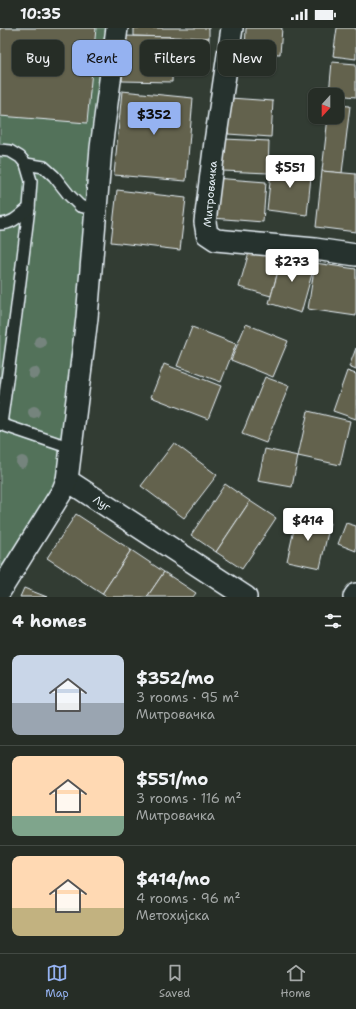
<!DOCTYPE html>
<meta charset="utf-8">
<style>
:root{--surface:#262d26;--page:#323932;--text:#f1f3f6;--muted:#a4a8a7;--line:#424943;--accent:#95b2f1}
body{margin:0;font-family:"Shantell Sans",sans-serif;background:var(--page);color:var(--text);height:100vh;display:flex;flex-direction:column;font-size:15px;white-space:nowrap}
*{box-sizing:border-box;margin:0}
p{font-size:13px;color:var(--muted)}
.icon{flex:none;width:22px;height:22px;fill:none;stroke:currentColor;stroke-width:2;stroke-linecap:round;stroke-linejoin:round}
.map{position:relative;height:569px;overflow:hidden}
.details{display:flex;flex-direction:column;background:var(--surface);flex:1}
.details>*{flex:none}
.top-card{position:absolute;left:12px;top:12px;width:332px;height:36px;display:flex;gap:8px}
.needle{width:26px;rotate:201deg}
.buttons{position:absolute;left:308px;top:60px;display:grid;gap:8px}
.buttons a{display:grid;place-items:center;width:36px;height:36px;border-radius:8px;background:var(--surface);box-shadow:0 1px 3px #0004,0 0 0 1px var(--line);font-size:20px}
.price{position:absolute;translate:-50% -34px;padding:0 9px;border-radius:4px;background:#fff;color:#222;font-size:13px;line-height:26px;filter:drop-shadow(0 1px 2px #0008)}
.price::after{content:'';position:absolute;left:50%;top:24px;width:12px;height:9px;margin-left:-6px;background:inherit;clip-path:polygon(0 0,100% 0,50% 100%)}
.price.on{background:var(--accent);color:#111}
ul{padding:0;list-style:none}
li{display:flex;align-items:center;gap:12px;height:100px;padding:0 12px}
li+li{border-top:1px solid var(--line)}
li span{display:grid;place-items:center;flex:none;width:112px;height:80px;border-radius:8px;color:#555}
li>.icon{margin-inline-start:auto}
span .icon{width:48px;height:48px;fill:#fffc;stroke-width:1}
li b{font-size:17px}
h2{display:flex;justify-content:space-between;align-items:center;height:48px;padding:0 12px;font-size:17px}
.tag{padding:0 14px;border-radius:8px;background:var(--surface);box-shadow:0 1px 3px #0004,0 0 0 1px var(--line);font-size:14px;line-height:36px}
.tag.on{background:var(--accent);color:#111}
.status{display:flex;justify-content:space-between;align-items:center;height:28px;padding:0 20px;background:var(--surface);direction:ltr}
.status svg{height:11px;fill:currentColor}
.tabs{display:flex;justify-content:space-around;align-items:center;height:56px;border-top:1px solid var(--line);background:var(--surface);font-size:11px;color:var(--muted)}
.tabs a{display:grid;justify-items:center;gap:2px}
.tabs .on{color:var(--accent)}
.map>svg:first-child{display:block}
</style>
<div class="status"><b>10:35</b><svg viewBox="0 0 49 12"><path d="M0 12V9h3v3zM5 12V6h3v6zM10 12V3h3v9zM15 12V0h3v12zM26 1h20v11H26zM47 4h2v5h-2z"/></svg></div>
<div class="map">
<svg width="356" height="569" viewBox="0 0 356 569">
<rect width="100%" height="100%" fill="#323c33"/>
<filter id="ink" filterUnits="userSpaceOnUse"><feTurbulence type="fractalNoise" baseFrequency=".025" numOctaves="2"/><feDisplacementMap in="SourceGraphic" scale="8" xChannelSelector="R" yChannelSelector="G"/><feConvolveMatrix kernelMatrix="1 2 1 2 8 2 1 2 1" color-interpolation-filters="sRGB"/></filter>
<g filter="url(#ink)">
<!-- green -->
<polygon fill="#52725a" stroke="#9db2a9" points="0,0 117,0 67,452 0,563"/>
<!-- building -->
<g fill="#63624d" stroke="#e8f1f8">
<polygon points="0,0 96,0 87,95 0,88"/>
<polygon points="134,0 209,0 209,10 134,8"/>
<polygon points="246,0 282,0 280,26 245,25"/>
<polygon points="337,0 356,0 356,31 333,28"/>
<polygon points="123,8 173,9 172,54 122,53"/>
<polygon points="184,9 209,10 208,42 184,42"/>
<polygon points="332,34 356,36 356,69 329,66"/>
<polygon points="122,63 193,70 186,153 114,147"/>
<polygon points="230,70 273,73 271,109 228,106"/>
<polygon points="337,77 350,78 342,145 322,143 328,89 337,89"/>
<polygon points="224,111 269,113 268,145 223,143"/>
<polygon points="272,135 312,139 307,187 267,182"/>
<polygon points="322,143 356,146 356,204 316,199"/>
<polygon points="214,150 266,154 263,194 212,190"/>
<polygon points="117,162 186,170 180,222 111,214"/>
<polygon points="251,217 283,226 271,268 239,259"/>
<polygon points="283,226 315,235 301,285 269,275"/>
<polygon points="315,235 356,241 356,288 308,281"/>
<polygon points="246,296 288,313 273,349 231,332"/>
<polygon points="192,299 236,316 221,354 177,338"/>
<polygon points="356,320 356,342 349,339"/>
<polygon points="164,336 221,358 208,391 151,369"/>
<polygon points="347,343 356,346 356,391 333,383"/>
<polygon points="265,349 289,358 266,415 242,406"/>
<polygon points="308,383 350,393 340,437 298,428"/>
<polygon points="174,415 217,447 184,490 141,458"/>
<polygon points="265,421 298,428 292,459 258,453"/>
<polygon points="225,456 250,473 216,524 191,507"/>
<polygon points="250,473 276,490 242,541 216,524"/>
<polygon points="76,486 131,522 102,566 47,530"/>
<polygon points="297,488 330,495 320,540 287,533"/>
<polygon points="346,495 356,498 356,523 338,516"/>
<polygon points="131,522 164,544 147,569 107,569 102,566"/>
<polygon points="164,544 196,565 193,569 147,569"/>
<polygon points="24,560 47,569 20,569"/>
</g>
<g fill="none" stroke-linecap="round" stroke-linejoin="round">
<defs>
<g id="service">
<polyline points="0,122 10,123 20,129 26,136 31,153 29,180 16,286 1,396"/>
<polyline points="26,136 44,139 54,148 69,167 80,178 96,182"/>
<path d="M0,196C13,196 20,187 29,180"/>
<polyline points="0,396 71,420"/>
</g>
<g id="minor">
<polyline points="232,0 215,114 205,194 207,206 216,212 315,221 356,227"/>
<polyline points="67,452 246,569"/>
<polyline points="0,563 63,462 67,452 87,290 101,120 117,0"/>
<polyline points="354,569 356,566"/>
</g>
</defs>
<!-- service casing -->
<use href="#service" stroke="#e8f1f8" stroke-width="14"/>
<!-- minor casing -->
<use href="#minor" stroke="#e8f1f8" stroke-width="24"/>
<!-- service -->
<use href="#service" stroke="#26332d" stroke-width="11"/>
<!-- minor -->
<use href="#minor" stroke="#26332d" stroke-width="21"/>
</g>
<!-- trees -->
<g fill="#75847d">
<circle cx="40" cy="314" r="6"/>
<circle cx="34" cy="345" r="6"/>
<circle cx="34" cy="384" r="6"/>
<circle cx="22" cy="434" r="6"/>
</g>
</g>
<g text-anchor="middle" stroke-width="3" stroke-linejoin="round" paint-order="stroke">
<!-- street labels -->
<g font-size="11" fill="#e8f1f8" stroke="#26332d">
<text transform="translate(210 166) rotate(-85)" y="4">Митровачка</text>
<text transform="translate(102 475) rotate(33)" y="4">Луг</text>
</g>
</g>
</svg>
<div class="buttons">
<a><svg class="needle" viewBox="-14 -14 28 28"><path d="M0-13l5 13h-10z" fill="#e53935"/><path d="M0 13l5-13h-10z" fill="#a4a8a7"/></svg></a>
</div>
<b class="price on" style="left:154px;top:108px">$352</b>
<b class="price" style="left:290px;top:161px">$551</b>
<b class="price" style="left:292px;top:255px">$273</b>
<b class="price" style="left:308px;top:514px">$414</b>
<div class="top-card">
<a class="tag">Buy</a>
<a class="tag on">Rent</a>
<a class="tag">Filters</a>
<a class="tag">New</a>
</div>
</div>
<section class="details">
<h2>4 homes<svg class="icon" aria-label="filters" viewBox="0 0 24 24"><path d="M4 7h16M4 17h16"/><circle cx="9" cy="7" r="2"/><circle cx="15" cy="17" r="2"/></svg></h2>
<ul>
<li><span style="background:linear-gradient(#c9d6e8 60%,#9aa5b1 0)"><svg class="icon" aria-label="home" viewBox="0 0 24 24"><path d="M3 11l9-7 9 7M6 9v11h12V9"/></svg></span><div><b>$352/mo</b><p>3 rooms · 95 m²</p><p>Митровачка</p></div></li>
<li><span style="background:linear-gradient(#ffd9b3 75%,#7fa58c 0)"><svg class="icon" aria-label="home" viewBox="0 0 24 24"><path d="M3 11l9-7 9 7M6 9v11h12V9"/></svg></span><div><b>$551/mo</b><p>3 rooms · 116 m²</p><p>Митровачка</p></div></li>
<li><span style="background:linear-gradient(#ffd9b3 65%,#c2b280 0)"><svg class="icon" aria-label="home" viewBox="0 0 24 24"><path d="M3 11l9-7 9 7M6 9v11h12V9"/></svg></span><div><b>$414/mo</b><p>4 rooms · 96 m²</p><p>Метохијска</p></div></li>
</ul>
</section>
<nav class="tabs">
<a class="on"><svg class="icon" aria-label="map" viewBox="0 0 24 24"><path d="M3 6l6-2 6 2 6-2v14l-6 2-6-2-6 2zM9 4v14M15 6v14"/></svg>Map</a>
<a><svg class="icon" aria-label="saved" viewBox="0 0 24 24"><path d="M7 4h10v16l-5-4-5 4z"/></svg>Saved</a>
<a><svg class="icon" aria-label="home" viewBox="0 0 24 24"><path d="M3 11l9-7 9 7M6 9v11h12V9"/></svg>Home</a>
</nav>
